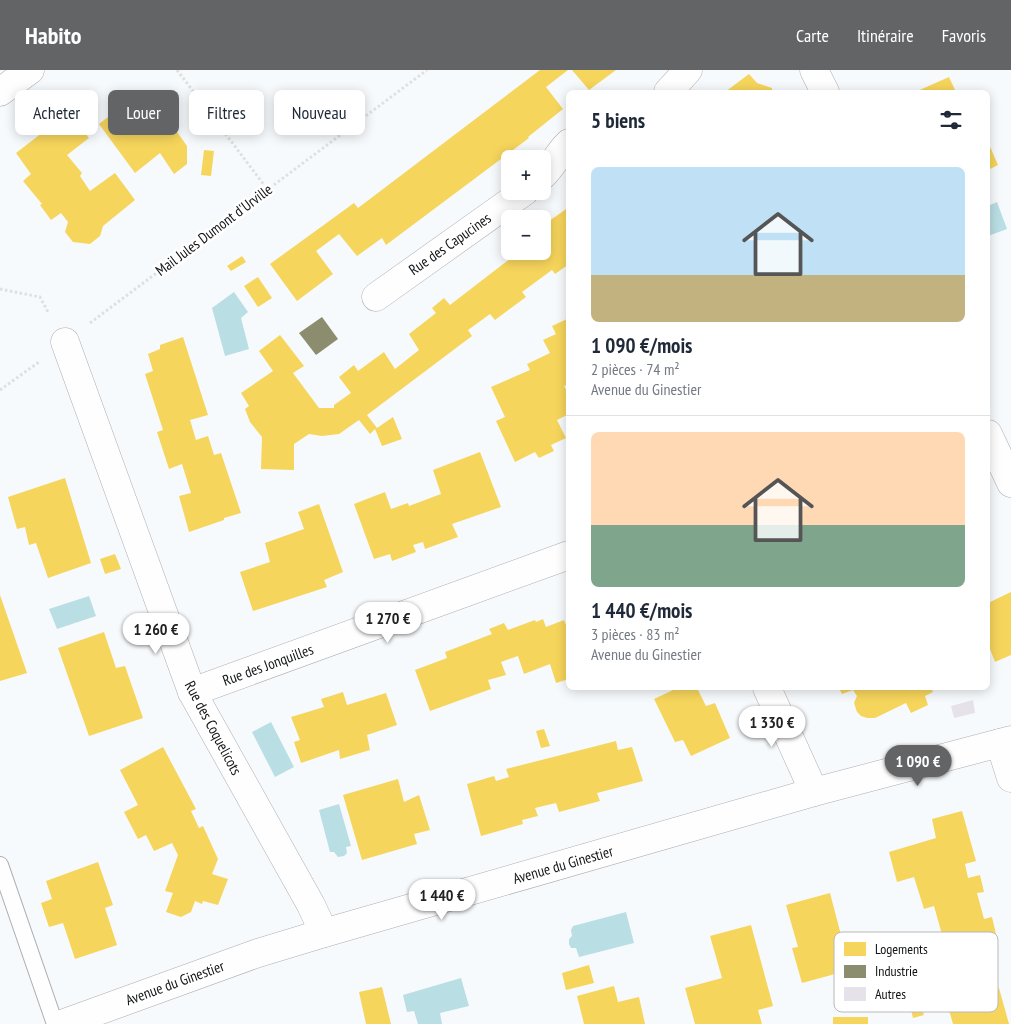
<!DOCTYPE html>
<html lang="fr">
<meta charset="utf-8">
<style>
:root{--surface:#fff;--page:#f6f6f7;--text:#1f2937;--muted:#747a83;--line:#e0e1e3;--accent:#626466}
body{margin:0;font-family:"PT Sans Narrow",sans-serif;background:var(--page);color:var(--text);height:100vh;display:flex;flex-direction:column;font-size:19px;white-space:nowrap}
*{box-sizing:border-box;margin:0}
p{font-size:16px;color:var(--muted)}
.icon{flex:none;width:28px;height:28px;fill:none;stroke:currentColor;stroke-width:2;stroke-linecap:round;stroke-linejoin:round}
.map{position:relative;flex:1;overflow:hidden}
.drawer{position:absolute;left:566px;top:20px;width:424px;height:600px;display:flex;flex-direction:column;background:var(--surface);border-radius:8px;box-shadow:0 2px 12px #0003}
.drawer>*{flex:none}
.banner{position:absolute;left:15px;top:20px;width:475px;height:45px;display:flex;gap:10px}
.controls{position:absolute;left:501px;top:80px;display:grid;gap:10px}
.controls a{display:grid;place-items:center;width:50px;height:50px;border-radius:8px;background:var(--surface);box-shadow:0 2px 12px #0003;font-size:25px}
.price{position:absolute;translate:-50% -42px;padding:0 11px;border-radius:18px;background:#fff;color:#222;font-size:16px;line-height:32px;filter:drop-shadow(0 1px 2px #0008)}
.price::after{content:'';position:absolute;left:50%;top:30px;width:15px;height:11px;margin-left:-8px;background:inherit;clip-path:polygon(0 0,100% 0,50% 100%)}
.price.active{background:var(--accent);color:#fff}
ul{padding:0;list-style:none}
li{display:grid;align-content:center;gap:10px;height:265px;padding:0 25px}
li+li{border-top:1px solid var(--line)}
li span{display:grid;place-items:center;height:155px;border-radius:8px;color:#555}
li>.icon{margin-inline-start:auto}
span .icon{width:90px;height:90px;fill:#fffc;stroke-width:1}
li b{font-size:21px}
h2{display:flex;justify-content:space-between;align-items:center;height:60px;padding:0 25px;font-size:21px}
.chip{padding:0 18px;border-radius:8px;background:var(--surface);box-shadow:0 2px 12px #0003;font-size:18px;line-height:45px}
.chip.active{background:var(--accent);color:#fff}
header{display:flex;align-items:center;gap:30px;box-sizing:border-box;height:70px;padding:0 25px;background:var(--accent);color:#fff}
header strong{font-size:24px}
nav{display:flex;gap:28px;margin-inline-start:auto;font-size:18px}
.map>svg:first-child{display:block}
</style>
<header>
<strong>Habito</strong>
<nav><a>Carte</a><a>Itinéraire</a><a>Favoris</a></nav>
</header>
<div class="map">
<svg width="1011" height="954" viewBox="0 0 1011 954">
<rect width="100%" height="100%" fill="#f7fafc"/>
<!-- water -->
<g fill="#b9dee3">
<polygon points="997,132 1007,159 988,166 988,136"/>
<polygon points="234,222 248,242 241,248 249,279 225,286 212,238"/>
<polygon points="89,526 96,546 57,559 49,539"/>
<polygon points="271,652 294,697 275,707 252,662"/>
<polygon points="339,734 351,776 346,777 347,783 344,786 338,787 334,782 330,782 319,740"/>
<polygon points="626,842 634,873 579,887 576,878 571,878 569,874 569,869 572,866 571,860 573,856"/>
<polygon points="461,908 469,936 440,943 442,954 418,954 414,941 407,942 403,925"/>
</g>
<!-- homes -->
<g fill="#f6d55c">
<polygon points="540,0 568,0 546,17 563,39 528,67 529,68 386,175 382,168 357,186 339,164 316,181 333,204 297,231 270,194 354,133 358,138"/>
<polygon points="572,0 616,0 589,20"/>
<polygon points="749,4 757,13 772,18 772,22 725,22"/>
<polygon points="949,7 956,22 915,22"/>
<polygon points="143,32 162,59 170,52 187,76 187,94 174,104 160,83 135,103 99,54 113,43 117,50"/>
<polygon points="69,42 89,68 67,85 82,103 80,106 90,121 115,103 135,130 103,156 100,166 90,174 73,172 65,162 68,152 61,143 51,150 40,135 42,134 23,111 31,104 16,83"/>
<polygon points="988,72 998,95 988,100"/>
<polygon points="204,80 214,81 211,106 201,105"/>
<polygon points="569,137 569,194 555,204 552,200 522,222 526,227 495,250 490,244 468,260 472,266 367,345 377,358 393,347 402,369 382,376 375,359 370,364 359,350 339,364 322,366 309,364 294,374 294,400 261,399 262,367 250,352 245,339 249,336 241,323 273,301 259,281 280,265 304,296 293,303 319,338 334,338 334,335 351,323 339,307 354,295 358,301 384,282 395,299 419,280 409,264 436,243 432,238 444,228 450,235 520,181 542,181 542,156"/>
<polygon points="242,186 246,192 231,201 227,196"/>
<polygon points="258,207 272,228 258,237 244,216"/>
<polygon points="569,248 569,314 564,316 569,325 569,344 557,350 566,368 551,375 554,381 539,388 535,382 515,392 496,351 505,347 491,317 530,300 527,294 550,283 543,270 556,264 552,256"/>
<polygon points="183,267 208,345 190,350 196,370 208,366 214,385 221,383 241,443 224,448 224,450 189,462 179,426 191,423 182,394 169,399 157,362 163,360 145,304 153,301 148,284 160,279 160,275"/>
<polygon points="480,382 501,437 452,454 458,467 425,479 423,472 413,475 416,482 392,491 390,484 374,489 354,434 385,422 391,439 408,433 409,436 441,424 433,400"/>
<polygon points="65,408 91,493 48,508 36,473 29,475 25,457 17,459 8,427"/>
<polygon points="319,434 343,502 324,510 327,517 253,541 240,502 270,492 265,473 304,459 298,442"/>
<polygon points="115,484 121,499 105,504 100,489"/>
<polygon points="1011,522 1011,585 995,592 988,574 988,533"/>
<polygon points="0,525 27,603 0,611"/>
<polygon points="543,549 546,557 564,550 569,563 569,609 556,613 550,594 524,604 518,586 501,592 506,605 488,610 491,619 430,641 415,600 447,588 445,582 492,564 489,559 504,553 508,560 535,550 536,552"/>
<polygon points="104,562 116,598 125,596 143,648 89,666 58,578"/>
<polygon points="672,618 697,618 706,636 715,633 730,668 691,686 683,670 675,672 654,629 673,620"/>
<polygon points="839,618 931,618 933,622 925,626 928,635 911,643 906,633 875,648 867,648 861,646 857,642 854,633 857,626 853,620 842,624"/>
<polygon points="343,622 347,635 386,623 397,655 367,665 370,680 340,689 339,680 301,693 294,672 300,670 291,647 324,637 321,629"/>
<polygon points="544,659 550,676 541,678 536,661"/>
<polygon points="616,671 618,680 632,677 643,711 597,723 600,731 559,742 556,733 535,738 538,746 522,750 523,754 481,766 467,714 494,706 496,711 509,707 506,699"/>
<polygon points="163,677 196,739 191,741 199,758 203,756 218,789 212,804 228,809 218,835 203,831 202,834 195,831 191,842 181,847 166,842 173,823 165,821 178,785 172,773 154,781 146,765 138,769 124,742 138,735 120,700"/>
<polygon points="398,709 404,732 419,725 430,760 414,764 417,774 362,790 343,725"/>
<polygon points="962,741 976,791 965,794 968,808 980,805 984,822 977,823 984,849 992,847 996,864 989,865 994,882 950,893 934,836 924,839 914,807 897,812 889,782 936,768 932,749"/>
<polygon points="98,792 113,835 105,838 117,875 75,889 63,853 49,857 41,833 52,829 46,811"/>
<polygon points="830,823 841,865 837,867 846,901 802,913 792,878 798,877 786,835"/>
<polygon points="751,855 773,936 758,940 762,954 695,954 685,918 722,908 710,866"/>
<polygon points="589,895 594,913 566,920 562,903"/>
<polygon points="614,916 618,932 639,927 645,954 584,954 577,926"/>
<polygon points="382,917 391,954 366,954 359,922"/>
<polygon points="999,918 1009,954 953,954 947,933"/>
<polygon points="917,925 924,945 913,948 908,928"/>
<rect x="833" y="947" width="35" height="7"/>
</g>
<!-- industry -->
<polygon fill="#8c8c6e" points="322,247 338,269 316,285 299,263"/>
<!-- building -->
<polygon fill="#e6e2e9" points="973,630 975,643 954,648 951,636"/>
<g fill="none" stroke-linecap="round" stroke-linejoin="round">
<defs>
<polyline id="lane" points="0,795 55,954"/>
<g id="street">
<polyline points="814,0 825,22"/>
<polyline points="0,22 30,0"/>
<polyline points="668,22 688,0"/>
<path d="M542,106C553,96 558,83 569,73"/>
<polyline points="376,227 525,121"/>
<polyline points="65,272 192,622 311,835 324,863"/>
<polyline points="988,364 1011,413"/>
<polyline points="767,618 814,722"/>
<polyline points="192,622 569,485"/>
<polyline points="1000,673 1011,708"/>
<polyline points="62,954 258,883 324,863 814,722 1011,670"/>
</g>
</defs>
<!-- lane casing -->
<use href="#lane" stroke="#adafb1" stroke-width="18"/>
<!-- street casing -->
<use href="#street" stroke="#adafb1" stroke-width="29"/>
<!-- path -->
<g stroke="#dedfdf" stroke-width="3" stroke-dasharray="2.5 2.5" stroke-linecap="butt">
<polyline points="177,0 268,120"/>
<polyline points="0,219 40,227 49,244"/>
<polyline points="90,253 427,0"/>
<polyline points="0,320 39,292"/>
</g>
<!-- lane -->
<use href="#lane" stroke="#fefeff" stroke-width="16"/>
<!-- street -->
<use href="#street" stroke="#fefeff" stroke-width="28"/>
</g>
<g text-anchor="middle" stroke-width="5" stroke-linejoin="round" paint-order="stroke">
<!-- street labels -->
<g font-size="15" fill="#111315" stroke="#fff">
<text transform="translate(214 160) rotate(-37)" y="5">Mail Jules Dumont d'Urville</text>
<text transform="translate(450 174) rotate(-35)" y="5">Rue des Capucines</text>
<text transform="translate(268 595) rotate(-20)" y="5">Rue des Jonquilles</text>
<text transform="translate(213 658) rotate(62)" y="5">Rue des Coquelicots</text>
<text transform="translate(563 795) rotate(-16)" y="5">Avenue du Ginestier</text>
<text transform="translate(175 913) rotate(-20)" y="5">Avenue du Ginestier</text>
</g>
</g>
<!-- legend -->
<rect x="834" y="862" width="164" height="80" rx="8" fill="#fff" stroke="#b8b8b9" stroke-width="1"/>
<rect x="844" y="872" width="22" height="14" fill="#f6d55c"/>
<rect x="844" y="895" width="22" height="13" fill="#8c8c6e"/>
<rect x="844" y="917" width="22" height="14" fill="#e6e2e9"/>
<g font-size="14" fill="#111315">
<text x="875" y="884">Logements</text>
<text x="875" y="906">Industrie</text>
<text x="875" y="929">Autres</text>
</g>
</svg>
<div class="controls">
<a>+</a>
<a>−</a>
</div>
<b class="price" style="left:388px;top:574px">1 270 €</b>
<b class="price" style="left:156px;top:585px">1 260 €</b>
<b class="price" style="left:772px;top:678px">1 330 €</b>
<b class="price active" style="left:918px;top:717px">1 090 €</b>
<b class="price" style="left:442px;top:851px">1 440 €</b>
<div class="banner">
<a class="chip">Acheter</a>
<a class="chip active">Louer</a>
<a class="chip">Filtres</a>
<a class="chip">Nouveau</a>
</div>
<section class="drawer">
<h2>5 biens<svg class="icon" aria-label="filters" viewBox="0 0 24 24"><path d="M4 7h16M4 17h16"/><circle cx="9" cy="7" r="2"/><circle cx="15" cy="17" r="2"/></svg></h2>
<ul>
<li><span style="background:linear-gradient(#bfe0f5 70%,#c2b280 0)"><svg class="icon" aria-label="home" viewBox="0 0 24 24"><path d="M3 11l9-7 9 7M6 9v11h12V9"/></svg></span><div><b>1 090 €/mois</b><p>2 pièces · 74 m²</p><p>Avenue du Ginestier</p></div></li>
<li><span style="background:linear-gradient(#ffd9b3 60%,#7fa58c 0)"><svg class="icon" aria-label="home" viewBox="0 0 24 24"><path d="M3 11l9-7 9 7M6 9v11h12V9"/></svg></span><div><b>1 440 €/mois</b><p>3 pièces · 83 m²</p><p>Avenue du Ginestier</p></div></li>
</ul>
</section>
</div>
